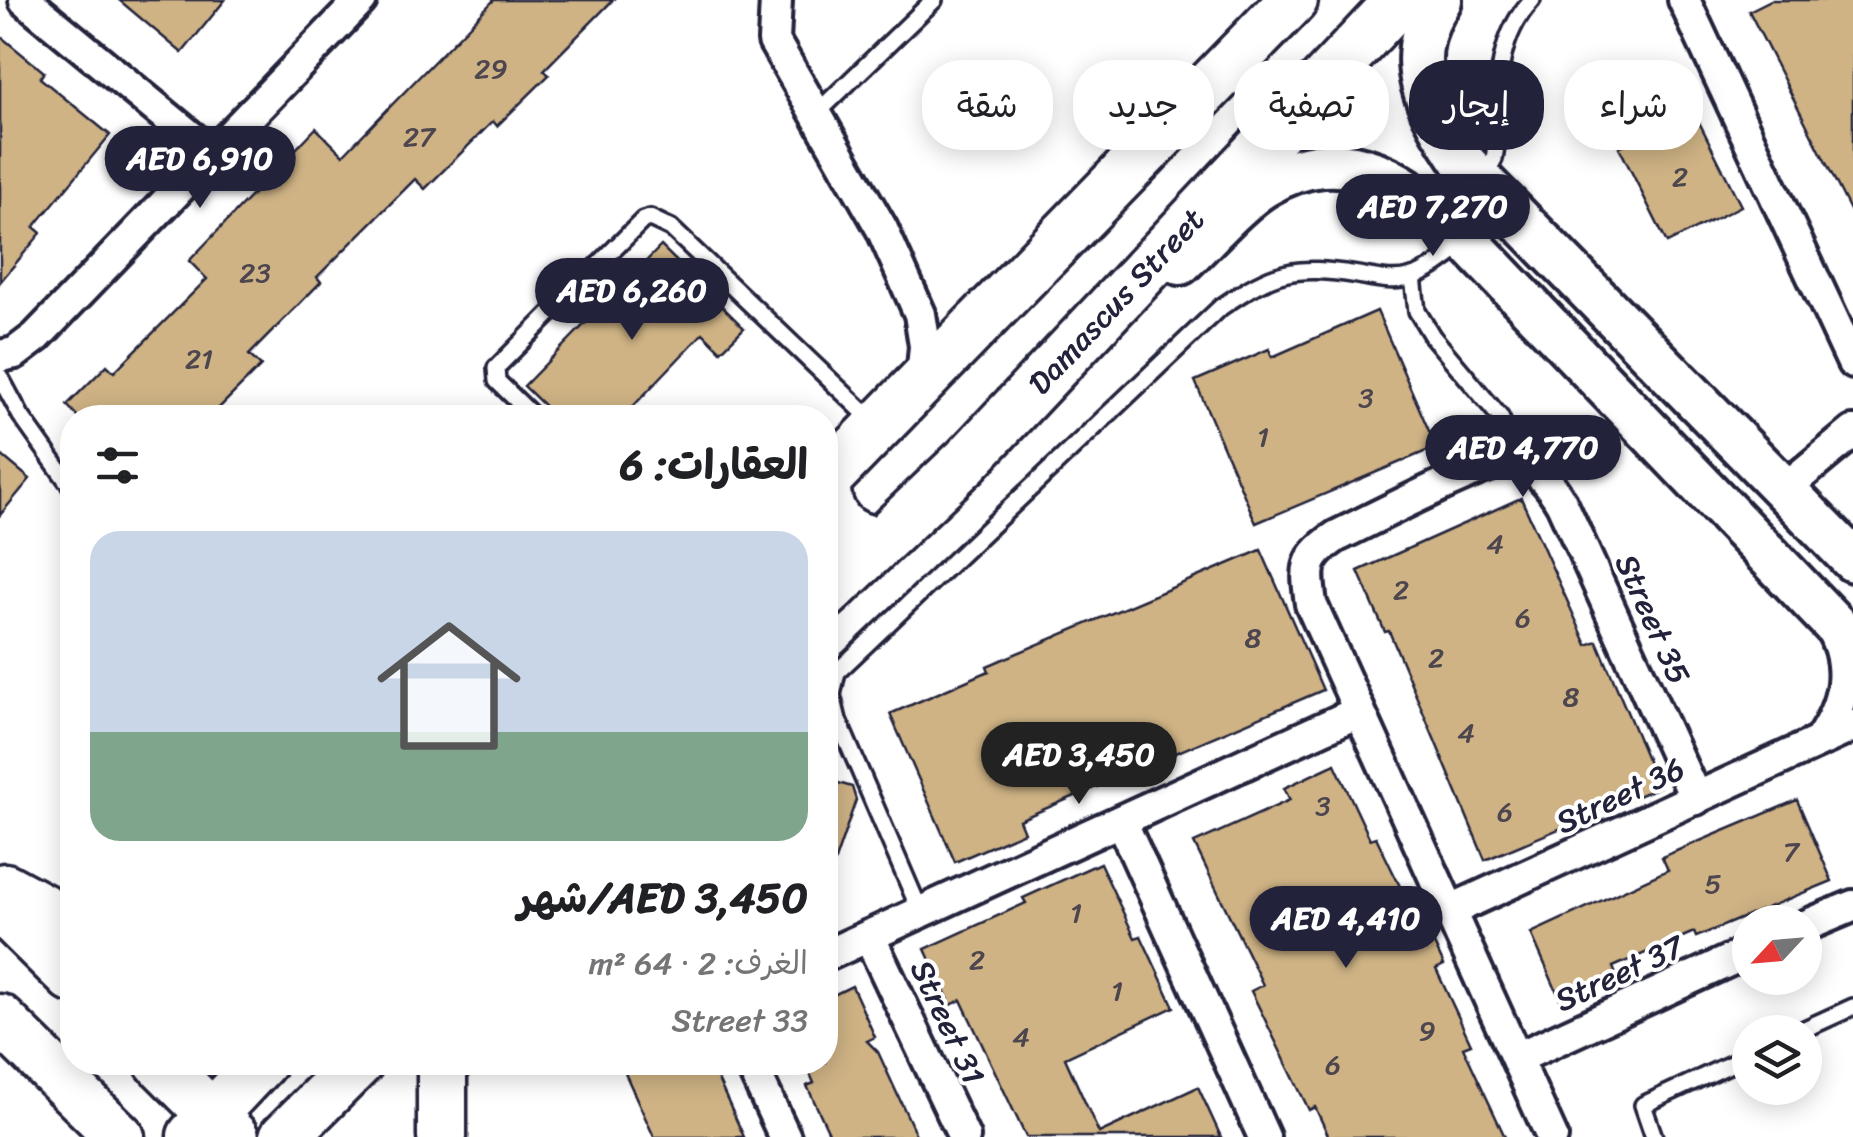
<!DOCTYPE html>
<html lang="ar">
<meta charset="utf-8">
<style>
:root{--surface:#fff;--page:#f6f6f6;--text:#202124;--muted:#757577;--line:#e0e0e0;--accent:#22223b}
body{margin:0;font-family:Sriracha,"Playpen Sans Arabic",sans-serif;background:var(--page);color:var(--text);direction:rtl;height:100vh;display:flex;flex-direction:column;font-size:38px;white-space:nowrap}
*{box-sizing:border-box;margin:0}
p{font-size:32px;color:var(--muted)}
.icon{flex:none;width:55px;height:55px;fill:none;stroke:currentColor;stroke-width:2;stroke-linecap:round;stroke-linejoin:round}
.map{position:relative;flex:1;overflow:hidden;direction:ltr}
.details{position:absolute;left:60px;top:405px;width:778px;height:670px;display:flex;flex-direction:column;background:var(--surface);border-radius:40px;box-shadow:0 5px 25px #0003;direction:rtl}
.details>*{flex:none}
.hud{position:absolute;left:868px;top:60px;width:835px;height:90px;direction:rtl;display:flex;gap:20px}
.needle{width:65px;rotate:244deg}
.tools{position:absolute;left:1732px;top:905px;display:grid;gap:20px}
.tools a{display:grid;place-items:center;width:90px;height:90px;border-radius:50%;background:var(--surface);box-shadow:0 5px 25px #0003;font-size:50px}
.price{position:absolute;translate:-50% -85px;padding:0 22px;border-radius:35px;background:var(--accent);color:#fff;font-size:32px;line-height:65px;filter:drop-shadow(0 2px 5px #0008)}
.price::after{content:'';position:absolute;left:50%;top:60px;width:30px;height:22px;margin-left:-15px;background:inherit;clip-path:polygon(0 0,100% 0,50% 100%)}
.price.on{background:#222;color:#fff}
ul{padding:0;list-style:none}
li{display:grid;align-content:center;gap:20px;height:530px;padding:0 30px}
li+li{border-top:2px solid var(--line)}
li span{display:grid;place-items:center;height:310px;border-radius:30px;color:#555}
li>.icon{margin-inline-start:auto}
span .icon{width:180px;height:180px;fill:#fffc;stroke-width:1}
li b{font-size:42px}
h2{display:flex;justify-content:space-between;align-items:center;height:120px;padding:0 30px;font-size:42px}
.pill{padding:0 35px;border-radius:40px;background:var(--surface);box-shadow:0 5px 25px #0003;font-size:35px;line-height:90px}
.pill.on{background:var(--accent);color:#fff}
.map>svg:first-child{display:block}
</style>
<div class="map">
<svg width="1853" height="1137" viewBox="0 0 1853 1137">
<rect width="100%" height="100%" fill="#fff"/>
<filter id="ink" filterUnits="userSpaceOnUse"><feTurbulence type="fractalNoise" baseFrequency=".01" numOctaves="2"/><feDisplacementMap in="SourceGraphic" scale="20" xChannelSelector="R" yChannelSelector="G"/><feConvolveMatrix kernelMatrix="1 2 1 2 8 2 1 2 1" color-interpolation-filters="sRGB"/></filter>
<g filter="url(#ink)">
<!-- building -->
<g fill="#cfb385" stroke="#22223b" stroke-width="2.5">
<polygon points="119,0 225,0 182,53"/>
<polygon points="494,0 613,0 544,70 549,75 497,126 493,121 425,189 415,179 317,277 321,282 249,355 261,366 209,418 79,418 67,405 107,365 114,372 207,279 189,261 316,128 343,155"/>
<polygon points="1771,0 1853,0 1853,216 1749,11"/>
<polygon points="0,36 44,72 40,78 110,135 34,227 41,233 0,282"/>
<polygon points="1693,110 1741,206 1667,243 1619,147"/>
<polygon points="661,246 744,328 721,351 703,333 622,418 557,418 524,386"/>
<polygon points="1377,311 1436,447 1256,523 1195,381 1269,349 1272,357"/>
<polygon points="0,454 30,479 0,515"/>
<polygon points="1521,498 1587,645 1597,641 1659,787 1485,860 1389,631 1385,632 1358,571"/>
<polygon points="1261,550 1323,690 1019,820 1024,832 955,862 890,714 989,671 987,666"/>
<polygon points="1335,764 1370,839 1376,837 1411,909 1416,906 1444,965 1436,969 1471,1044 1463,1047 1505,1137 1329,1137 1315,1107 1309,1110 1251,991 1263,985 1194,843 1290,800 1284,788"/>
<polygon points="825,779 852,787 856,800 829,878 825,878"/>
<polygon points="1797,800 1832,881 1696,937 1694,932 1613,967 1617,977 1561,1001 1531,933 1668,870 1662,857"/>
<polygon points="1100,863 1135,938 1141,936 1174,1007 1065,1058 1099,1133 1198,1087 1221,1137 1026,1137 961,1000 951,1005 925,949 1026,903 1023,898"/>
<polygon points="852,986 875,1037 867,1041 878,1052 917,1137 831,1137 807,1086 814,1083 805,1062 825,1062 825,999"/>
<polygon points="620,1062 710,1062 744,1137 654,1137"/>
</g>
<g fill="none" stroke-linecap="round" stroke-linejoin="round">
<defs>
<g id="lane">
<polyline points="817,113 934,0"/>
<path d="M1483,179L1494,159L1496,146C1498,95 1494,40 1532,0"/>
<polyline points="1413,277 1417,311 1432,336 1500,417 1509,437 1510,460"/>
<polyline points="0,377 21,416 72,488"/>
<polyline points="535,418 497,381 496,368 643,220 650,218 671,228 875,423"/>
<path d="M921,913L838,720L832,695L837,672L1221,307C1275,270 1294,265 1358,275C1375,278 1395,283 1412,277C1430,272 1449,255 1465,244"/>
<polyline points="1798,1032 1853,1007"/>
<polyline points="1654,1137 1643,1105 1750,1055"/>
</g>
<g id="street">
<polyline points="25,0 213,155"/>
<polyline points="776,0 774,41 882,229 920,314 925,346 922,380"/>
<polyline points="1684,0 1853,363"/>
<polyline points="0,356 15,353 36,337 361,0"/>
<polyline points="1784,489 1853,432"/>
<path d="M1820,740C1844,704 1853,668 1831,628"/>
<polyline points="1121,821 1264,1137"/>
<polyline points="1449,911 1853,726"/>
<polyline points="1805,926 1853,906"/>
<polyline points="869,936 964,1137"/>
<polyline points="825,956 1358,712"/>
<polyline points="1517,1058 1750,951"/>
<polyline points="750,1062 785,1137"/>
<path d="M1552,1137L1311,604C1306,568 1304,558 1337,536C1367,522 1484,460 1509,461C1534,461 1551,485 1562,504L1696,799"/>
</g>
<g id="secondary">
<path d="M1440,0C1399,61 1428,109 1465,164L1853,560"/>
<path d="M1180,263C1204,241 1238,201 1265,185C1346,136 1410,184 1468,242L1853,644"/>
</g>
<g id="primary">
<path d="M826,480C824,516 844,539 880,541"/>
<polyline points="825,481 1293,0"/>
<polyline points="825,595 966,461 1400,0"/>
<polyline points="5,888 72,924"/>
<polyline points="0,907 72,978"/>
<polyline points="0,1019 120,1137"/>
<polyline points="159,1062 234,1137"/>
<polyline points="192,1136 262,1062"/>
<polyline points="284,1137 359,1062"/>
<polyline points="442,1137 442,1062"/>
</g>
</defs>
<!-- lane casing -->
<use href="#lane" stroke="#22223b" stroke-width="22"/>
<!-- street casing -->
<use href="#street" stroke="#22223b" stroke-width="38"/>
<!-- secondary casing -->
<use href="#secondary" stroke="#22223b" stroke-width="50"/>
<!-- primary casing -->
<use href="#primary" stroke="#22223b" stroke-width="55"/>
<!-- lane -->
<use href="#lane" stroke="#fff" stroke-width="15"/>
<!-- street -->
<use href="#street" stroke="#fff" stroke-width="30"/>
<!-- secondary -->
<use href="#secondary" stroke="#fff" stroke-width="42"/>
<!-- primary -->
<use href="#primary" stroke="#fff" stroke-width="48"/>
</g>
</g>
<g text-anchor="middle" stroke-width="8" stroke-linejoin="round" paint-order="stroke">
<!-- number labels -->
<g font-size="28" fill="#4d464e">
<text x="491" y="78">29</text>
<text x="419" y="146">27</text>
<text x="1680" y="186">2</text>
<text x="255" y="282">23</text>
<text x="199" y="368">21</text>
<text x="1366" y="407">3</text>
<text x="1263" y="446">1</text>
<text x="1495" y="553">4</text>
<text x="1401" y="599">2</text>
<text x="1523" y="627">6</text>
<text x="1253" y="647">8</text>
<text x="1436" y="667">2</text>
<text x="1571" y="706">8</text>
<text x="1466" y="742">4</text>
<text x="1323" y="815">3</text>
<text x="1505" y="821">6</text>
<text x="1791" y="861">7</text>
<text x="1713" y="893">5</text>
<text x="1076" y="922">1</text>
<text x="977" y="969">2</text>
<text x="1117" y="1000">1</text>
<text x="1427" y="1040">9</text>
<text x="1021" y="1046">4</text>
<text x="1333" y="1074">6</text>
</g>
<!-- street labels -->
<g font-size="32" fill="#22223b" stroke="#fff">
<text transform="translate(1116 301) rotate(-47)" y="11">Damascus Street</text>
<text transform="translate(1653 619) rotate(66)" y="11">Street 35</text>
<text transform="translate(1620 795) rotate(-25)" y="11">Street 36</text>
<text transform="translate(1619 973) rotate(-25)" y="11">Street 37</text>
<text transform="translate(948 1022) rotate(65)" y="11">Street 31</text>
</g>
</g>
</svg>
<div class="tools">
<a><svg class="needle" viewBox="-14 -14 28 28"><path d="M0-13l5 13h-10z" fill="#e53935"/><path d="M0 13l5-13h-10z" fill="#757577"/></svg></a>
<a><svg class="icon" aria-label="layers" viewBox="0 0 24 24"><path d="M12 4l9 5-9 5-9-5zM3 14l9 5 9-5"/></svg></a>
</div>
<b class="price" style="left:200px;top:211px">AED 6,910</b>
<b class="price" style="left:1433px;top:259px">AED 7,270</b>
<b class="price" style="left:632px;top:343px">AED 6,260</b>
<b class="price" style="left:1523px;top:500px">AED 4,770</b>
<b class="price on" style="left:1079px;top:807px">AED 3,450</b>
<b class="price" style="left:1346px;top:971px">AED 4,410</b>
<div class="hud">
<a class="pill">شراء</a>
<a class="pill on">إيجار</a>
<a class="pill">تصفية</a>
<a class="pill">جديد</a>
<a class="pill">شقة</a>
</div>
<section class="details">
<h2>العقارات: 6<svg class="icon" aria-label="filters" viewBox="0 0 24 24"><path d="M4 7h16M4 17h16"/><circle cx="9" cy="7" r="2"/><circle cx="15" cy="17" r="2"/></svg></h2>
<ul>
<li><span style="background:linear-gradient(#c9d6e8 65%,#7fa58c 0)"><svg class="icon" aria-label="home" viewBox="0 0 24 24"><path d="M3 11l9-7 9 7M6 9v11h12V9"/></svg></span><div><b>AED 3,450/شهر</b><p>الغرف: 2 · 64 m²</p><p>Street 33</p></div></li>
</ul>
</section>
</div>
